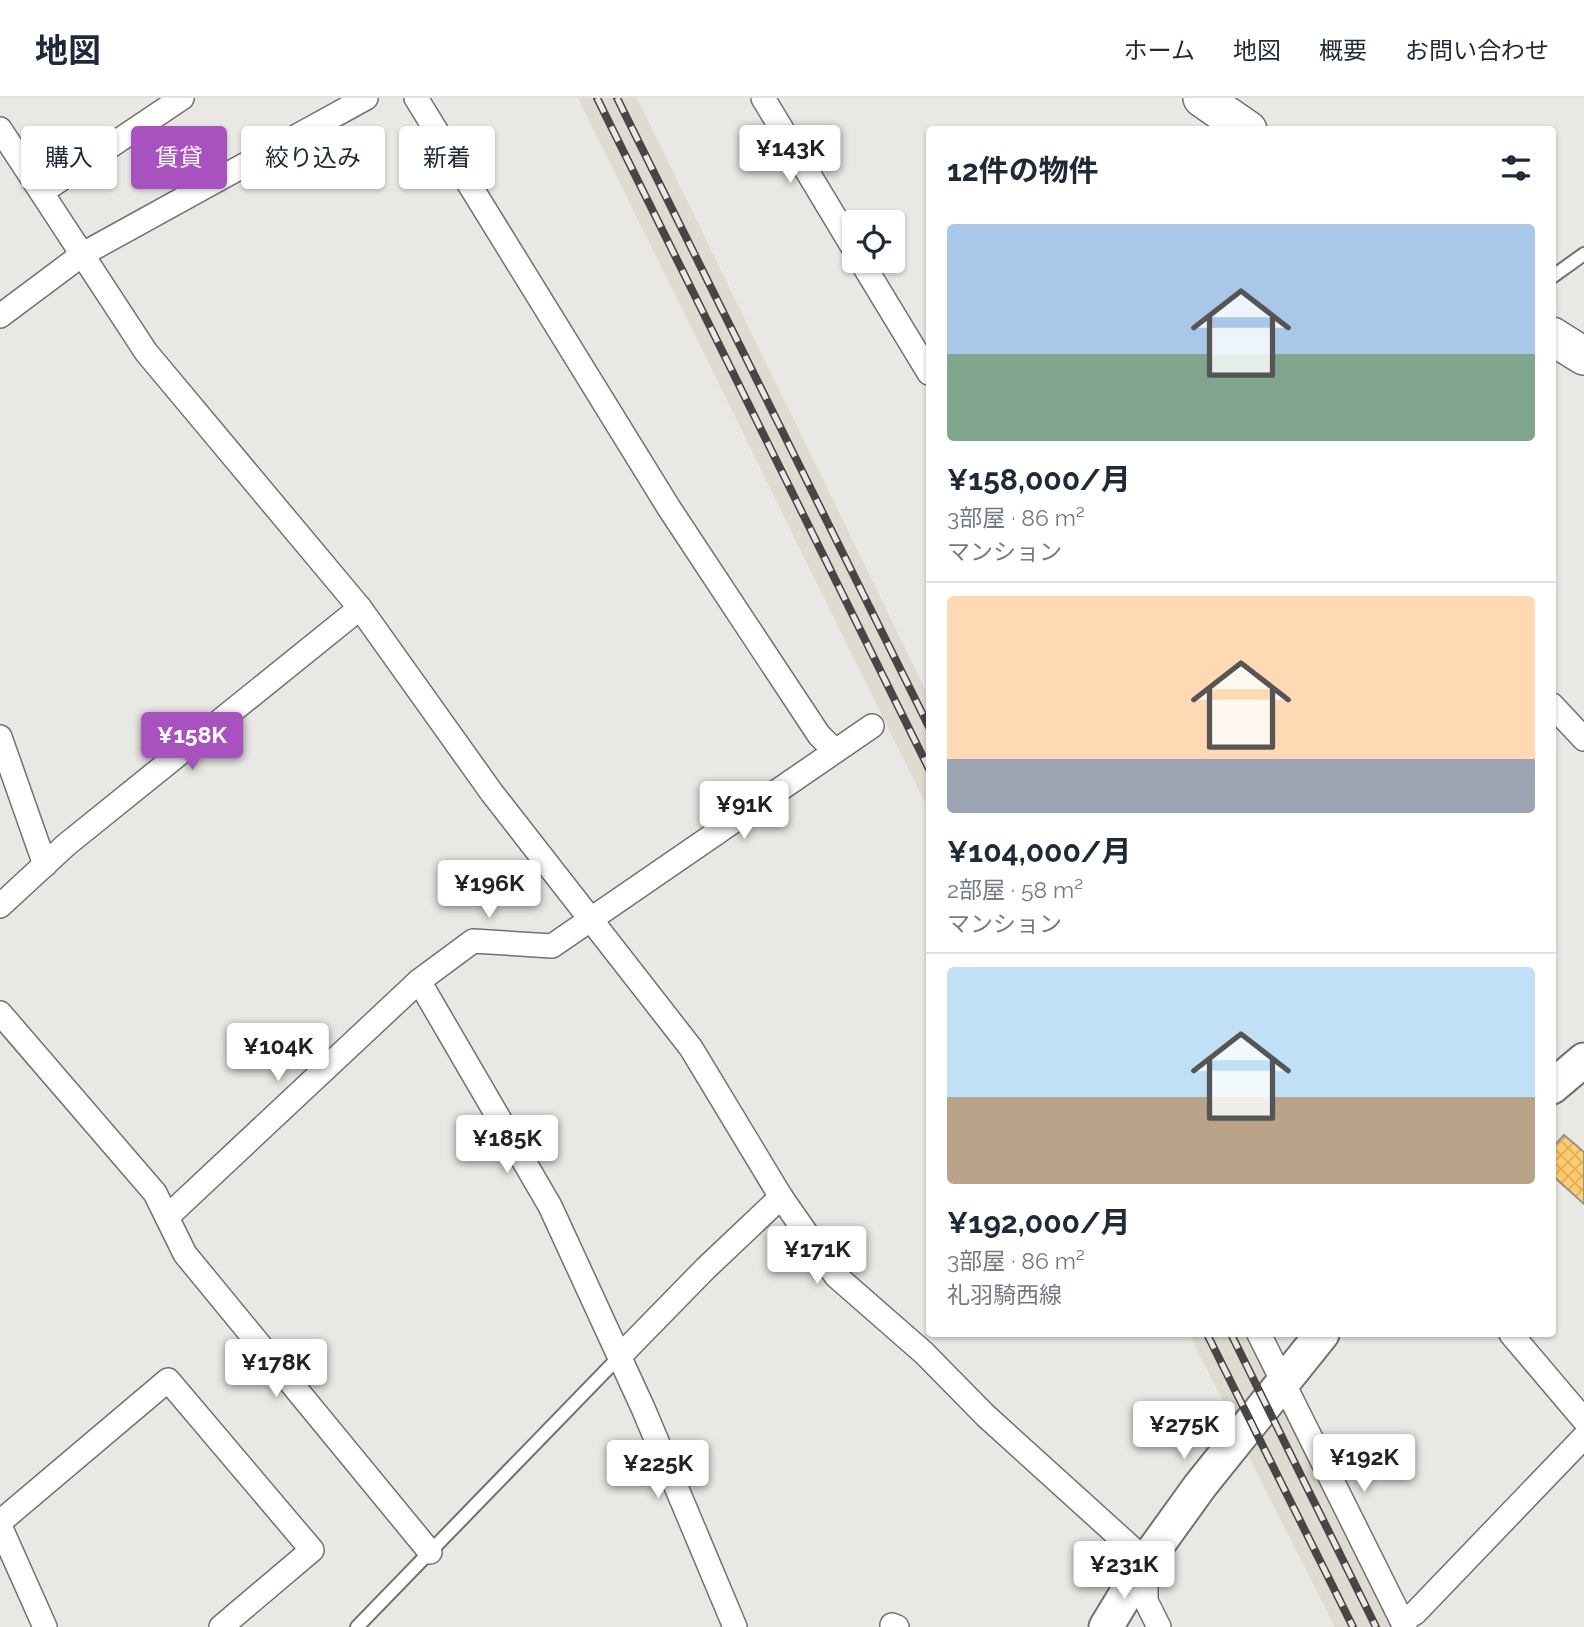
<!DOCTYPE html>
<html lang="ja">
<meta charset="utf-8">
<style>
:root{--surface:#fff;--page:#f6f6f7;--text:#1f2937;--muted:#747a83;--line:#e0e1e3;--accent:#a852bf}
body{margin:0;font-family:Raleway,"Noto Sans JP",sans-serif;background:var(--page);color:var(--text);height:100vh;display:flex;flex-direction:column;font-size:26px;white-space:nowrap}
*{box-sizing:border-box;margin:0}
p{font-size:23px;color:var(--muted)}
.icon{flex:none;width:38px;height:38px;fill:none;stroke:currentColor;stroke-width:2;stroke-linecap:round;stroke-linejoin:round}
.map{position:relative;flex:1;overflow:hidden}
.side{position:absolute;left:926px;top:28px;width:630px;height:1211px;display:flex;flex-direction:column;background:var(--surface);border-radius:7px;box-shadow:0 2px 5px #0004}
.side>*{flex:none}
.banner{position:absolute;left:21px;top:28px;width:665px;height:63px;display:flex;gap:14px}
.controls{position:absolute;left:842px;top:112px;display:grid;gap:14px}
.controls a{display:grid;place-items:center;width:63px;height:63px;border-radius:7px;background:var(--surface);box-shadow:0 2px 5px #0004;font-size:35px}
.price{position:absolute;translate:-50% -60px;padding:0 16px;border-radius:7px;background:#fff;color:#222;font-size:23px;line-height:46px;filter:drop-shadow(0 2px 4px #0008)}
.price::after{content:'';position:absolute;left:50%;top:42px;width:21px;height:16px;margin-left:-10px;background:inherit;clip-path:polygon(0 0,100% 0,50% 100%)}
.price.on{background:var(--accent);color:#fff}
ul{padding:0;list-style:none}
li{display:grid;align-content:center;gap:14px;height:371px;padding:0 21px}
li+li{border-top:2px solid var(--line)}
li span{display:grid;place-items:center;height:217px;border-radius:7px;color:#555}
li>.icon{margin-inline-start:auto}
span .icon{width:126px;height:126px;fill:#fffc;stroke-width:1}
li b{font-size:30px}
h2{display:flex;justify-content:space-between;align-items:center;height:84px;padding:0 21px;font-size:30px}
.pill{padding:0 24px;border-radius:7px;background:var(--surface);box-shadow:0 2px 5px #0004;font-size:24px;line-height:63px}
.pill.on{background:var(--accent);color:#fff}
header{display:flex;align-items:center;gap:42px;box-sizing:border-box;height:98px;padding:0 35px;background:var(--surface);border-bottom:2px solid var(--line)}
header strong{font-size:33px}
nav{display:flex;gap:38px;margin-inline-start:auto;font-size:24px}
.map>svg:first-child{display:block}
</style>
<header>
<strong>地図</strong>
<nav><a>ホーム</a><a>地図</a><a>概要</a><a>お問い合わせ</a></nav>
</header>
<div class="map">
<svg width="1584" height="1529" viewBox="0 0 1584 1529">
<defs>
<pattern id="building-cross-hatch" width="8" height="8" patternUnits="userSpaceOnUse" patternTransform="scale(1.75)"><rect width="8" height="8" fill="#ffcb6c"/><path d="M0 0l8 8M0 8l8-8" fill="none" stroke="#dbaf5e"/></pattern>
</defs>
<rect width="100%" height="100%" fill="#eae8e4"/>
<!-- built -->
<g fill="#e0dbd1">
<polygon points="578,0 637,0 929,599 929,713"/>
<polygon points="1189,1236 1248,1236 1268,1274 1233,1323"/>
<polygon points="1285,1308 1395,1529 1335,1529 1247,1355"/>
</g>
<!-- building -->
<polygon fill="url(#building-cross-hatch)" stroke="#959390" stroke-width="2" points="1564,1037 1584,1054 1584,1106 1552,1077 1552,1050"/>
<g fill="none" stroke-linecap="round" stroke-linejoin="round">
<defs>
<g id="lane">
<polyline points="1552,179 1584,156"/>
<polyline points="357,1529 620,1258"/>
</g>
<g id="street">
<polyline points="416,0 669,410 819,637 835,653"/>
<polyline points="763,0 854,151"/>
<polyline points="0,31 146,254 360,510 492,695 691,950 781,1099 836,1178 924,1255 986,1318 1146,1463 1146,1503 1159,1529"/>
<polyline points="42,94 182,0"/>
<polyline points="861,163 929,275"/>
<polyline points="0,218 83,156 366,0"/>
<polyline points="1552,607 1584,641"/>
<polyline points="0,639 45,767"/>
<polyline points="0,808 66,747 360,510"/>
<polyline points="419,883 550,1108 643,1310 735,1529"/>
<polyline points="0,915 155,1095 185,1156 430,1454"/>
<polyline points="167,1119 419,883 473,843 552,848 872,628"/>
<polyline points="1259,1236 1405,1529"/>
<polyline points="1511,1236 1584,1322"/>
<polyline points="620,1258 706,1170 781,1099"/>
<polyline points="0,1424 168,1282 312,1452 221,1529"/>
<polyline points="0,1428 45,1529"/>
<polyline points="1402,1523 1415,1515 1584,1339"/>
<polyline points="892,1527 897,1529"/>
</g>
<g id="secondary">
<polyline points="1552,989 1584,962"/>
<polyline points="1106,1529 1146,1463 1200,1388 1322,1236"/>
</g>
<g id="primary">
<polyline points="1202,0 1248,32"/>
<polyline points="1552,238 1584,258"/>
</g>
</defs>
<!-- lane casing -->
<use href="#lane" stroke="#72716e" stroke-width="16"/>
<!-- street casing -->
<use href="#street" stroke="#72716e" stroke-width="26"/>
<!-- secondary casing -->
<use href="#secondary" stroke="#72716e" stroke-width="37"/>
<!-- primary casing -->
<use href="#primary" stroke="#72716e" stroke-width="40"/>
<!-- lane -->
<use href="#lane" stroke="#fff" stroke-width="12"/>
<!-- street -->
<use href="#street" stroke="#fff" stroke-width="23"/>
<!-- secondary -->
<use href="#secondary" stroke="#fff" stroke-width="33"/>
<!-- primary -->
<use href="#primary" stroke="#fff" stroke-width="37"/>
<defs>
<g id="rail">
<polyline points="597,0 929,671"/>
<polyline points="617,0 929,629"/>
<polyline points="1207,1236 1353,1529"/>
<polyline points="1231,1236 1376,1529"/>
</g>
</defs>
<!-- rail casing -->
<use href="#rail" stroke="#474644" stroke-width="8"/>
<!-- rail -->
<use href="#rail" stroke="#eae8e4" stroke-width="5" stroke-dasharray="16" stroke-linecap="butt"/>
</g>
</svg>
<div class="controls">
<a><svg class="icon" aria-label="locate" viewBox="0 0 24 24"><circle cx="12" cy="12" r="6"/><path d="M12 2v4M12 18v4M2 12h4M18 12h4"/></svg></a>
</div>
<b class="price" style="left:790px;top:87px">¥143K</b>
<b class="price on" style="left:192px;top:674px">¥158K</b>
<b class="price" style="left:744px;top:743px">¥91K</b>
<b class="price" style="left:489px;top:822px">¥196K</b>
<b class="price" style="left:278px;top:985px">¥104K</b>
<b class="price" style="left:507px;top:1077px">¥185K</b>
<b class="price" style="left:817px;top:1188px">¥171K</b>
<b class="price" style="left:276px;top:1301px">¥178K</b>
<b class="price" style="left:1184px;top:1363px">¥275K</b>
<b class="price" style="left:1364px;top:1396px">¥192K</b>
<b class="price" style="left:658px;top:1402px">¥225K</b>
<b class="price" style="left:1124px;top:1503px">¥231K</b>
<div class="banner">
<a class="pill">購入</a>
<a class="pill on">賃貸</a>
<a class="pill">絞り込み</a>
<a class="pill">新着</a>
</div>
<section class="side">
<h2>12件の物件<svg class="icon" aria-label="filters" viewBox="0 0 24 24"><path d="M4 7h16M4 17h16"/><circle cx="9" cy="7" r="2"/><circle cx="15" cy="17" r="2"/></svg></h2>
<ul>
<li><span style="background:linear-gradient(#a9c7e8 60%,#7fa58c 0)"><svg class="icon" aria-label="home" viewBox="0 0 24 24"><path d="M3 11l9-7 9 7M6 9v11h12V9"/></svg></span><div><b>¥158,000/月</b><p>3部屋 · 86 m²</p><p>マンション</p></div></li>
<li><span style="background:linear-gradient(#ffd9b3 75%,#9aa5b1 0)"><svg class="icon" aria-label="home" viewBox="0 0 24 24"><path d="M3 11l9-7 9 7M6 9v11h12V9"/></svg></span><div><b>¥104,000/月</b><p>2部屋 · 58 m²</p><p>マンション</p></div></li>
<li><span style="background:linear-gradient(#bfe0f5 60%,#b9a48a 0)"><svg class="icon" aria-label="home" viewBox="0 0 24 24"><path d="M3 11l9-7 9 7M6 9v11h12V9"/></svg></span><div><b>¥192,000/月</b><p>3部屋 · 86 m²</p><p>礼羽騎西線</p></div></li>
</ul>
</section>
</div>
